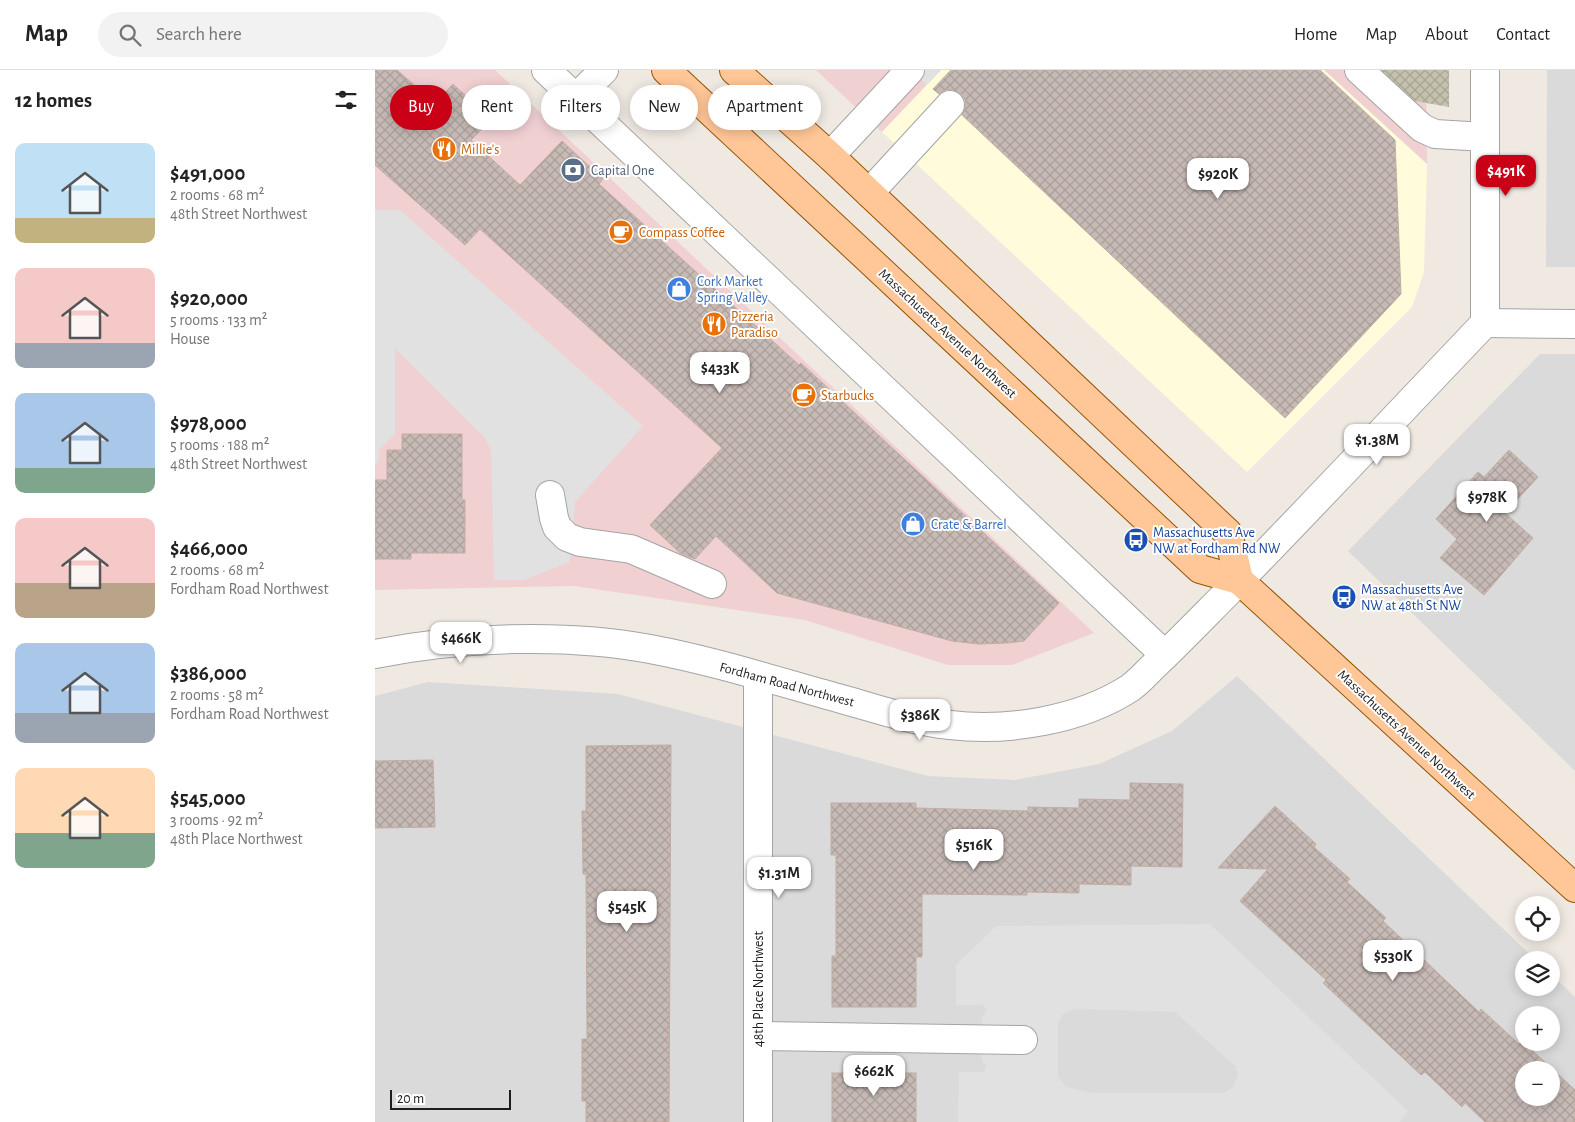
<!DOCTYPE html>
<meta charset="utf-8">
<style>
:root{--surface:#fff;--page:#f2f2f2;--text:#222;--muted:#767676;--line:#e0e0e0;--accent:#ca0017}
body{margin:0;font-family:"Alegreya Sans",sans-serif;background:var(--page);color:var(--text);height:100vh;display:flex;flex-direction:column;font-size:19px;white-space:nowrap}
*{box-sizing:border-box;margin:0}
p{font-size:16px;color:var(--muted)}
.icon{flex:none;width:28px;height:28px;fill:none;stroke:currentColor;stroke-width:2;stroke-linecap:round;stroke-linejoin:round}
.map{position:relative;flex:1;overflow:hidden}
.panel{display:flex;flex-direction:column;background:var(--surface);width:375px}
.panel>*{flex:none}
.guide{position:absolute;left:15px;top:15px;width:475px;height:45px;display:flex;gap:10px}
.buttons{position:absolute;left:1140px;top:826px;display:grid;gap:10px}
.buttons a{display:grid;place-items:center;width:45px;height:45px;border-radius:50%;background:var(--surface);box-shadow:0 2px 12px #0003;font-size:25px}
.scale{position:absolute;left:15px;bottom:12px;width:121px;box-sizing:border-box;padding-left:5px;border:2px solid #1d1d1d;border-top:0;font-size:14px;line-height:18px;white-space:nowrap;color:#1d1d1d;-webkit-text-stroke:4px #fff;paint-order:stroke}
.price{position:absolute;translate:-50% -42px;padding:0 11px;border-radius:10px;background:#fff;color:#222;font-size:16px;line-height:32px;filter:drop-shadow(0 1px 2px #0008)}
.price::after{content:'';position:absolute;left:50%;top:30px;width:15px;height:11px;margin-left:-8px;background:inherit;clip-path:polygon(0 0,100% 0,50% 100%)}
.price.selected{background:var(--accent);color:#fff}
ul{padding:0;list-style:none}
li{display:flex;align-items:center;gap:15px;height:125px;padding:0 15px}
li span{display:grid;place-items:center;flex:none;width:140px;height:100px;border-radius:10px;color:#555}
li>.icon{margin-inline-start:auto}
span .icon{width:60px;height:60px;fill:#fffc;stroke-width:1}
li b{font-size:21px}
h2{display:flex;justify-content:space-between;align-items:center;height:60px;padding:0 15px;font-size:21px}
.tag{padding:0 18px;border-radius:22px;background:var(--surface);box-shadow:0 2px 12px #0003;font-size:18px;line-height:45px}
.tag.selected{background:var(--accent);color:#fff}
header{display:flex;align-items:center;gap:30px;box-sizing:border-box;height:70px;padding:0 25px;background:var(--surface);border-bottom:1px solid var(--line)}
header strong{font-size:24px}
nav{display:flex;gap:28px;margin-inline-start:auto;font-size:18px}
.search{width:350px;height:45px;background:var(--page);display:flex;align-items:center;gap:12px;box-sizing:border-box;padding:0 18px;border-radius:28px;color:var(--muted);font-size:19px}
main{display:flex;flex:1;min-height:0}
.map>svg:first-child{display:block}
</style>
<header>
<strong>Map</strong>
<div class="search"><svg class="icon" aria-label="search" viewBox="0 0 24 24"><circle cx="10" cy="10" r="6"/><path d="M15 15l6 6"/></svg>Search here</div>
<nav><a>Home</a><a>Map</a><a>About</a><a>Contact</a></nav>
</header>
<main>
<section class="panel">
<h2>12 homes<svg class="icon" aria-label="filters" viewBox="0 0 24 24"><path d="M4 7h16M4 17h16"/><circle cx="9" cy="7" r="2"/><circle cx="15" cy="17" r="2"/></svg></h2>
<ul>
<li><span style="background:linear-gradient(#bfe0f5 75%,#c2b280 0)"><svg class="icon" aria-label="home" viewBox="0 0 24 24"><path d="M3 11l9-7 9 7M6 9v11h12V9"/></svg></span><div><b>$491,000</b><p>2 rooms · 68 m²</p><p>48th Street Northwest</p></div></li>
<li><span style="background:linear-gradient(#f6c9c9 75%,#9aa5b1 0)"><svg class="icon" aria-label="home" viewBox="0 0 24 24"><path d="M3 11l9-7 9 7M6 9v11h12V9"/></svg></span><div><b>$920,000</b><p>5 rooms · 133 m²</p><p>House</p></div></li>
<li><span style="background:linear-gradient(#a9c7e8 75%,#7fa58c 0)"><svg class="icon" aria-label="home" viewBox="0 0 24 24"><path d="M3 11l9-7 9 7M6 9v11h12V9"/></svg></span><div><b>$978,000</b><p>5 rooms · 188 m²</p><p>48th Street Northwest</p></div></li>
<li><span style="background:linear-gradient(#f6c9c9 65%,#b9a48a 0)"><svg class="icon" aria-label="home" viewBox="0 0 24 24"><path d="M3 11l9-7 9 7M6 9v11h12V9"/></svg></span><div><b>$466,000</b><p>2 rooms · 68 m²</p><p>Fordham Road Northwest</p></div></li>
<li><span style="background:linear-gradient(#a9c7e8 70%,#9aa5b1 0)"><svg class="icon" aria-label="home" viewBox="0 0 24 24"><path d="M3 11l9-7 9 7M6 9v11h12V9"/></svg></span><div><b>$386,000</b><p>2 rooms · 58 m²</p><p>Fordham Road Northwest</p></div></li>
<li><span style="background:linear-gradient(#ffd9b3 65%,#7fa58c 0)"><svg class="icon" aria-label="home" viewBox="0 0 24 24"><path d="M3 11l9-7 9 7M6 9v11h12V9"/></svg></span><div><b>$545,000</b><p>3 rooms · 92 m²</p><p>48th Place Northwest</p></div></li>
</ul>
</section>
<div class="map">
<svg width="1200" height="1052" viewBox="0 0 1200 1052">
<defs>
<pattern id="construction-cross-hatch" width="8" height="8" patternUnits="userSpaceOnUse" patternTransform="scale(1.25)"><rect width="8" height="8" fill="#c4c1ad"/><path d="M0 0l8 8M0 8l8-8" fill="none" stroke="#a8a594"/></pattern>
<pattern id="building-cross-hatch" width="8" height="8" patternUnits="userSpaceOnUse" patternTransform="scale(1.25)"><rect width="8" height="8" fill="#c7bab5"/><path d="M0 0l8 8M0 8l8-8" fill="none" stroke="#aa9f9b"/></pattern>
</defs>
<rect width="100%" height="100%" fill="#efe9e2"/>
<!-- residential -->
<g fill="#dbdada" fill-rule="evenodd">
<polygon points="1172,0 1200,0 1200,197 1171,197"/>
<polygon points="1165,284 1200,284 1200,701 973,481"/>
<path d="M862,606L1161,890H1149V918H1176V904L1200,927V1052H0V626L53,612L243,624L553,706L640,710L724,694L797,661ZM1149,945H1176V972H1149ZM1149,1000H1176V1028H1149Z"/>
</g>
<!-- commercial -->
<g fill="#f1d0d2">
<polygon points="0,0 120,0 719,563 637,595 573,595 430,550 199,516 0,520"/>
<polygon points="441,0 566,0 507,62"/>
<polygon points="949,0 1051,0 1052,94"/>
</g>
<!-- education -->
<polygon fill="#fffbdb" points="566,0 949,0 1052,94 1049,202 1037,237 872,402 507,62"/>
<!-- construction -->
<polygon fill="url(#construction-cross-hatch)" points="1005,0 1074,0 1074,37 1040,31"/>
<!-- parking -->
<g fill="#e1e1e1" fill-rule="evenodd">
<polygon points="537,0 566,0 552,15"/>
<polygon points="0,140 25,140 268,356 200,432 195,492 149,510 119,510 116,380 109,367 20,278 20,364 4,380 4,393 0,393"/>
<path d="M835,854L1033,1041L1025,1052H583L584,1002H609L612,996L607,992V948L612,940L607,935H581V895L621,856ZM700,939L800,942L861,997L863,1005L858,1017L849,1023H717L691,1017L683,1006V953L689,943Z"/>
</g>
<!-- building -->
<g fill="url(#building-cross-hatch)" stroke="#c2ada3" fill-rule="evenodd">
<polygon points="0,0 22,0 60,33 78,14 116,50 96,70 145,115 187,71 228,109 224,114 424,295 426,293 684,533 649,571 632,573 604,574 577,571 402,523 341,466 320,489 305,483 275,455 347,378 105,159 90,175 0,95"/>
<polygon points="576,0 945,0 1020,70 1026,224 910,348 587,45 590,38 590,30 586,24 578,20 570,20 564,24 558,19"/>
<polygon points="27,364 87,364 87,430 90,430 90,483 36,483 36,489 0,489 0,410 12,410 12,380 27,380"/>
<polygon points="1134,380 1163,407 1130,443 1158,468 1109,525 1065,488 1082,469 1061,449 1103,402 1109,407"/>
<polygon points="296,675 294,1052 211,1052 211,1031 207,1031 207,969 212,969 211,804 208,804 207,741 211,741 211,676"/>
<polygon points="58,690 60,757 0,758 0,691"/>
<polygon points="755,713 808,714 807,797 756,796 756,815 704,814 704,823 652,822 652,825 547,824 547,887 541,887 541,937 457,937 457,886 461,886 461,785 456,785 456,733 541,733 541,738 653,741 653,737 704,738 704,729 755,730"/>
<path d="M900,736L941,774L939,777L975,809L972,812L1011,848L1008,851L1046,887L1104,942L1106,939L1144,974L1147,971L1200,1020V1052H1110L1090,1033L1087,1037L1050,1002L1046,1005L948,913L951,910L865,831L893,799L843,798ZM1149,1000H1176V1028H1149Z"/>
<rect x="457" y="1003" width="84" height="49"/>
</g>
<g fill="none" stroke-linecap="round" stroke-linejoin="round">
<defs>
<g id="minor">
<polyline points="171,0 790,585"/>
<polyline points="984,0 1047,58 1060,64 1110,67"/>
<polyline points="201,28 229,0"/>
<polyline points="455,86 535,0"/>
<polyline points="494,123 575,35"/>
<polyline points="1110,253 1200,254"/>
<polyline points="175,425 179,448 182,457 192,467 205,472 256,479 337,514"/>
<path d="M0,584C84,567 191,563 275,579C339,591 401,611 463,628C499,638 537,651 575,655C633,662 706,650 755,618C765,611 774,600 783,592C808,568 832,543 856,519C942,431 1025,342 1110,253V0"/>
<polyline points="383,606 383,1052"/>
<polyline points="383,966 648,970"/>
</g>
<g id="major">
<polyline points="291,0 825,499 864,510 1200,818"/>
<polyline points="359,0 455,86 853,463 864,510"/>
</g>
</defs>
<!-- minor casing -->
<use href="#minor" stroke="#a4a4a4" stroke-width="30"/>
<!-- major casing -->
<use href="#major" stroke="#965300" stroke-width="30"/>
<!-- minor -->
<use href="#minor" stroke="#fff" stroke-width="28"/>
<!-- major -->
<use href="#major" stroke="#ffc697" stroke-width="28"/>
</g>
<!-- icons -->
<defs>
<symbol id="restaurant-disc" viewBox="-11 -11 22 22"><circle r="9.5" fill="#e8710a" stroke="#fff"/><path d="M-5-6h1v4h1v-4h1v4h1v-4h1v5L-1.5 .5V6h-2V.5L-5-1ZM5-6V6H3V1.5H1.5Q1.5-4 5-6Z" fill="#fff"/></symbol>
<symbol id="bank-disc" viewBox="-11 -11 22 22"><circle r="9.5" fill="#5c6f8a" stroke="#fff"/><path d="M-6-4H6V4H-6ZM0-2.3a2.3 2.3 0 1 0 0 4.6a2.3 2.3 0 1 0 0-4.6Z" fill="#fff"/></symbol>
<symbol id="cafe-disc" viewBox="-11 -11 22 22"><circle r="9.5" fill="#e8710a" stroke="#fff"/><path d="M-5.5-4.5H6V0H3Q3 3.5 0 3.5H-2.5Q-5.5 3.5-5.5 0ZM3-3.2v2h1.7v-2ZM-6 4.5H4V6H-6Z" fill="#fff"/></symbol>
<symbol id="shop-disc" viewBox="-11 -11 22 22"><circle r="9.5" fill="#3f7fe0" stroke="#fff"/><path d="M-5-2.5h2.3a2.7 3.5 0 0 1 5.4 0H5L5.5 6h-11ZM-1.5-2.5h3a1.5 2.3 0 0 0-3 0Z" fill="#fff"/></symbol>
<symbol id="bus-disc" viewBox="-11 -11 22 22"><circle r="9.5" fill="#1a4fb4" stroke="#fff"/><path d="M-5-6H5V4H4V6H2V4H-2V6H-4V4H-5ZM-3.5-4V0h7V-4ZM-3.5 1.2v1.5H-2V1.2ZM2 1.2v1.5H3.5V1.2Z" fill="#fff"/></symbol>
</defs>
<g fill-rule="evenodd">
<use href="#restaurant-disc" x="55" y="65" width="28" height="28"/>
<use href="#bank-disc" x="184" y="86" width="28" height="28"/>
<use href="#cafe-disc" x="232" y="148" width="28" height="28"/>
<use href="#shop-disc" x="290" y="205" width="28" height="28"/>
<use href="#restaurant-disc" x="325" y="240" width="28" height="28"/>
<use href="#cafe-disc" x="415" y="311" width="28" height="28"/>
<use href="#shop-disc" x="524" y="440" width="28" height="28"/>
<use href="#bus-disc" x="747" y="456" width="28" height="28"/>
<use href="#bus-disc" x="955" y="513" width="28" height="28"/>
</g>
<g text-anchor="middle" stroke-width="4" stroke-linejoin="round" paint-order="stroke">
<!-- food labels -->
<g font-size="14" fill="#c56008" stroke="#fff" text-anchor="start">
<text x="86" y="84">Millie’s</text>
<text x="264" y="167">Compass Coffee</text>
<text x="356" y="251">Pizzeria<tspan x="356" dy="16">Paradiso</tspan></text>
<text x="446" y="330">Starbucks</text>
</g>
<!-- service labels -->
<g font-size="14" fill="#4e5e75" stroke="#fff" text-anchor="start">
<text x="216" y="105">Capital One</text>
</g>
<!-- shop labels -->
<g font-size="14" fill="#366cbe" stroke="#fff" text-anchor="start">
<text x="322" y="216">Cork Market<tspan x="322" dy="16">Spring Valley</tspan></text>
<text x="556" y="459">Crate &amp; Barrel</text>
</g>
<!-- street labels -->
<g font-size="14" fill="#1d1d1d" stroke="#fff">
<text transform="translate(573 263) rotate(43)" y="5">Massachusetts Avenue Northwest</text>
<text transform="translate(412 614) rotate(15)" y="5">Fordham Road Northwest</text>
<text transform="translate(1032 664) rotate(43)" y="5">Massachusetts Avenue Northwest</text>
<text transform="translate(383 919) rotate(-90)" y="5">48th Place Northwest</text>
</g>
<!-- transit labels -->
<g font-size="14" fill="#164399" stroke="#fff" text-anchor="start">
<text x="778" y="467">Massachusetts Ave<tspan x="778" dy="16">NW at Fordham Rd NW</tspan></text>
<text x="986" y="524">Massachusetts Ave<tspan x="986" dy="16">NW at 48th St NW</tspan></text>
</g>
</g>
</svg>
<div class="buttons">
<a><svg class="icon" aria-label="locate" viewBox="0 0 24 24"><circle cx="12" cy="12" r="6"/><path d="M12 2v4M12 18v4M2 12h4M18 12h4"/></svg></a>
<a><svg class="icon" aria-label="layers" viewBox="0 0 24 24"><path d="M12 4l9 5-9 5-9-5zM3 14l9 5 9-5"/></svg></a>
<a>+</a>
<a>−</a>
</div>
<div class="scale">20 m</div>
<b class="price selected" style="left:1131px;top:127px">$491K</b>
<b class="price" style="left:843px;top:130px">$920K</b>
<b class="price" style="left:345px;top:324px">$433K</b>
<b class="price" style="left:1002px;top:396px">$1.38M</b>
<b class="price" style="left:1112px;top:453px">$978K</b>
<b class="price" style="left:86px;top:594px">$466K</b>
<b class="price" style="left:545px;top:671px">$386K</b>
<b class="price" style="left:599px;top:801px">$516K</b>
<b class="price" style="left:404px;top:829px">$1.31M</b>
<b class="price" style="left:252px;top:863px">$545K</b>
<b class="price" style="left:1018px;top:912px">$530K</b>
<b class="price" style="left:499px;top:1027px">$662K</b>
<div class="guide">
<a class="tag selected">Buy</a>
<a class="tag">Rent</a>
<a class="tag">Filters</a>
<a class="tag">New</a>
<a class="tag">Apartment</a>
</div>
</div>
</main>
